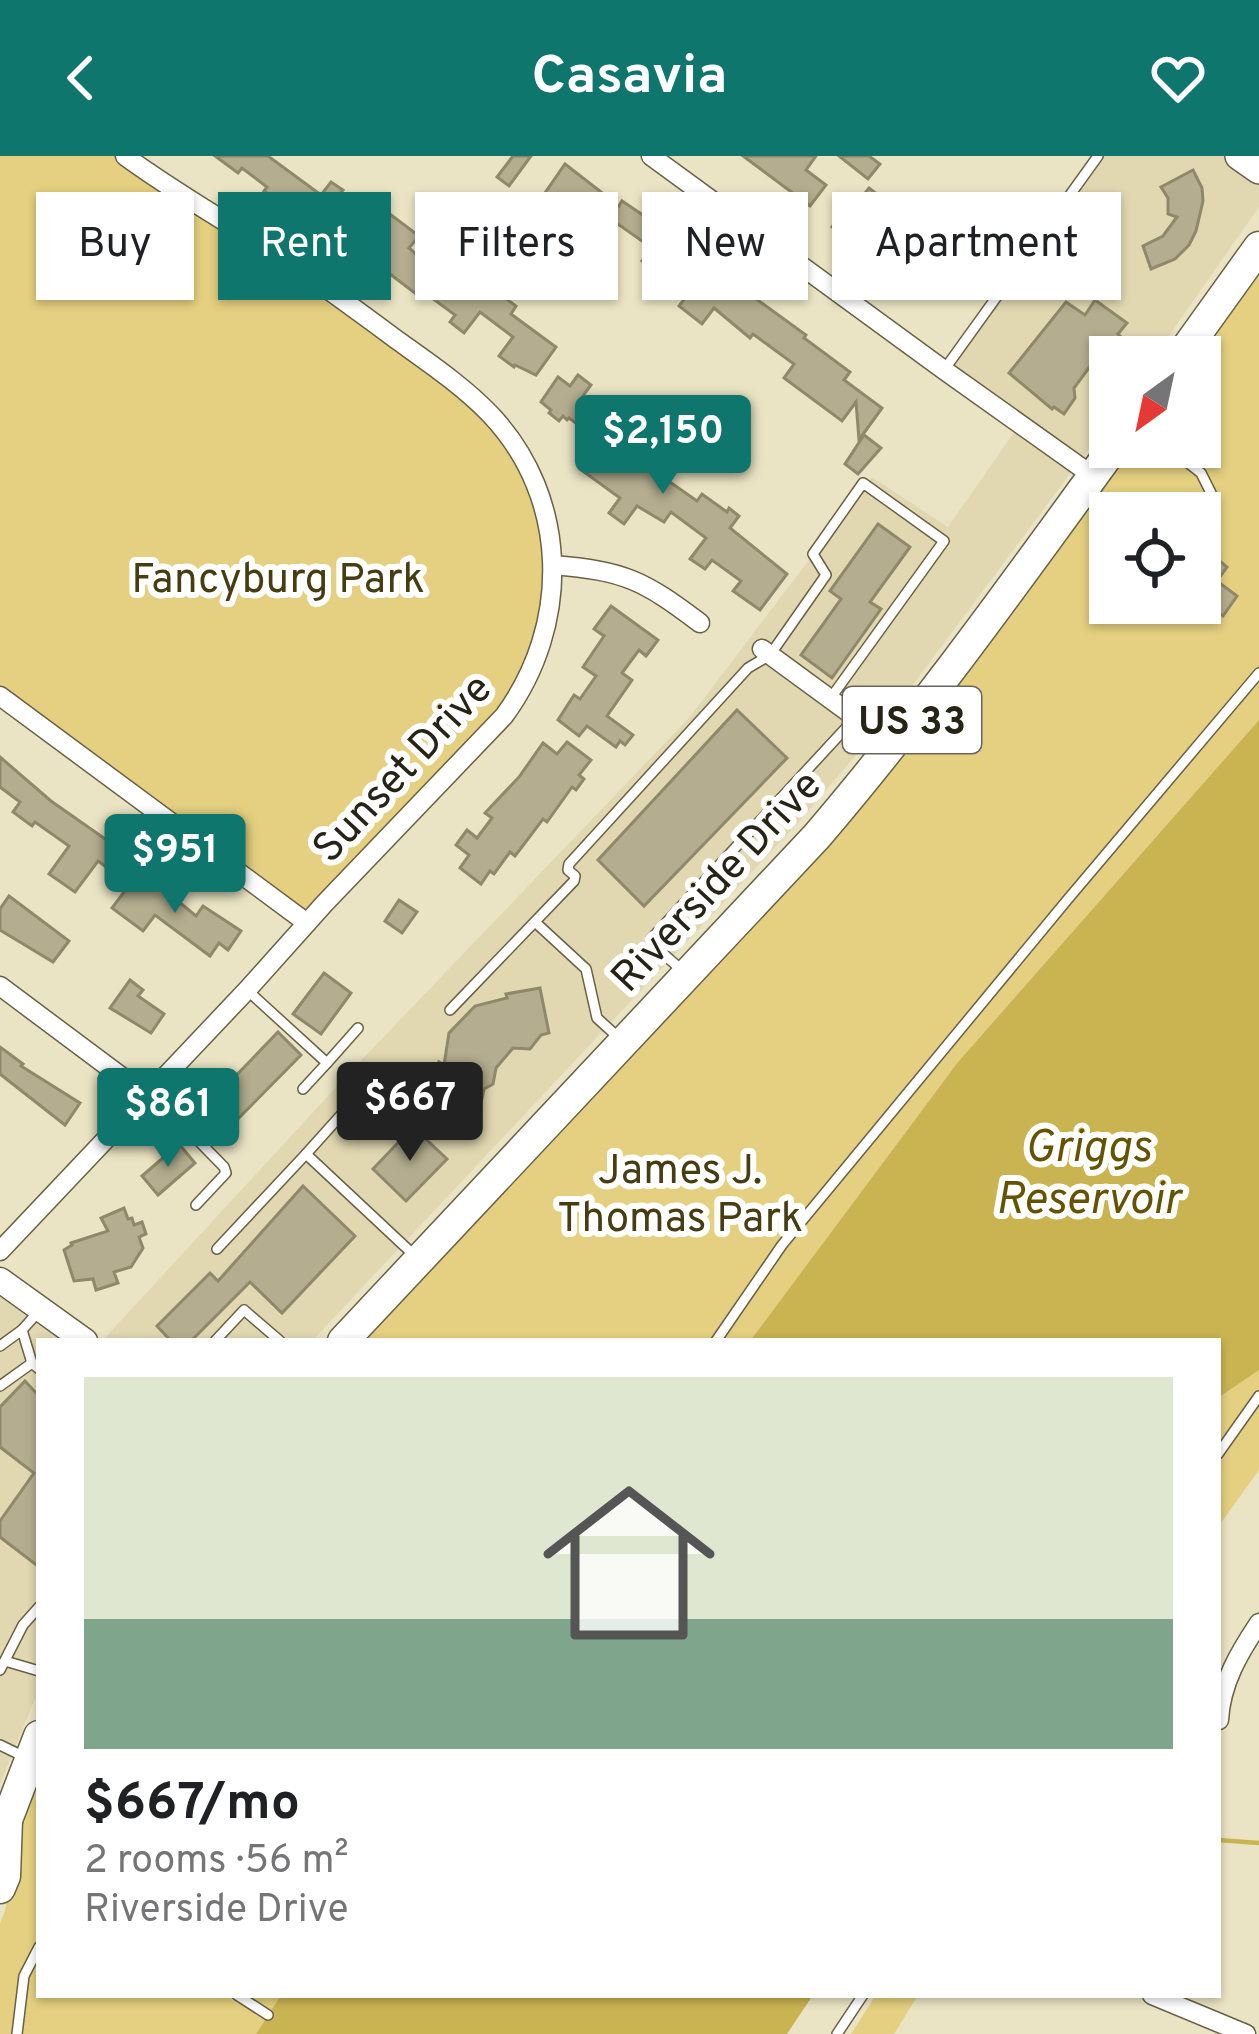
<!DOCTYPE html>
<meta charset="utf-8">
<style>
:root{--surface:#fff;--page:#f2f2f2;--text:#202124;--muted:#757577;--accent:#0f766e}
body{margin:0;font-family:Overpass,sans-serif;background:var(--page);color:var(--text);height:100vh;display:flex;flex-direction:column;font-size:45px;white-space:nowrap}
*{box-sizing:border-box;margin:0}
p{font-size:39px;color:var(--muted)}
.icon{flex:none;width:66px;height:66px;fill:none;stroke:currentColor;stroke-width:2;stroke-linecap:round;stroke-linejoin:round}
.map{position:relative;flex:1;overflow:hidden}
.sheet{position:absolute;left:36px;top:1182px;width:1185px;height:660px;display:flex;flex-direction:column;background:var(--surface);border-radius:0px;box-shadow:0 3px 9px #0004}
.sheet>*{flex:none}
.guide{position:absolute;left:36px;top:36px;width:1188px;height:108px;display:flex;gap:24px}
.needle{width:78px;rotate:213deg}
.tools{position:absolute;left:1089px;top:180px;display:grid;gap:24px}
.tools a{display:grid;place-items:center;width:132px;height:132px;border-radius:0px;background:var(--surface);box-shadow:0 3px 9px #0004;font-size:60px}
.price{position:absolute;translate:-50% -102px;padding:0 27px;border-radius:12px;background:var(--accent);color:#fff;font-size:39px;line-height:78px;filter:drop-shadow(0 3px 6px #0008)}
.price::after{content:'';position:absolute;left:50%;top:72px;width:36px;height:27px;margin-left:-18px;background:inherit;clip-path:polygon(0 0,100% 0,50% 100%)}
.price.active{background:#222;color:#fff}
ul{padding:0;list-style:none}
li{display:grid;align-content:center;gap:24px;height:636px;padding:0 48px}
li span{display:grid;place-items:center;height:372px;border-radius:0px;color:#555}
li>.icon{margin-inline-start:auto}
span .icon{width:216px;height:216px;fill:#fffc;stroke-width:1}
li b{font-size:51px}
.pill{padding:0 42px;border-radius:0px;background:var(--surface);box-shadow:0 3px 9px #0004;font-size:42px;line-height:108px}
.pill.active{background:var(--accent);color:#fff}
header{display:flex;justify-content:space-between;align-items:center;height:156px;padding:0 48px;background:var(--accent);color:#fff;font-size:54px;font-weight:700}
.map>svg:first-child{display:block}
</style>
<header><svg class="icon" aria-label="back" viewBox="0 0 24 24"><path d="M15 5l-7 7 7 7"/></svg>Casavia<svg class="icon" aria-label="heart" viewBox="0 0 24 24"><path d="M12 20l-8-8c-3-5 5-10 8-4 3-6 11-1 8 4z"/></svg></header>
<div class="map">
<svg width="1259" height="1878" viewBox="0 0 1259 1878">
<rect width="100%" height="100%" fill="#ebe4c4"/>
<!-- built -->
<g fill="#e1d8b2">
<polygon points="1098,0 1259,0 1259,51 1154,201 1110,201 1110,264 895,553 799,666 312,1185 102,1185 350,916 689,562 872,321 948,371 1019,269 944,214"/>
<polygon points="0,1124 85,1185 39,1185 39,1533 0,1628"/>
</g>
<!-- green -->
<g fill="#e4d080" fill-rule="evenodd">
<polygon points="0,0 125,0 457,229 519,297 553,409 517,543 307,766 0,540"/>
<path d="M1259,91V564L958,906L750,1185H343L732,769L1114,291H1200V201H1180ZM1110,357H1200V447H1110Z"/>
<polygon points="1259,1214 1259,1314 1218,1371 1218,1242"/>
<polygon points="39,1580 39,1839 281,1839 256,1878 0,1878 0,1767 5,1755 30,1604"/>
<polygon points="876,1839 918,1839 894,1878 851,1878"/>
</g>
<!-- water -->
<g fill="#cab351">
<polygon points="1259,564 1259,1214 1218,1242 1218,1185 750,1185 958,906"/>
<polygon points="281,1839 813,1839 787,1878 256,1878"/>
</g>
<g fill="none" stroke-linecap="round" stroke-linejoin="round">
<!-- stream -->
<polyline stroke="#cab351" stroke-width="4.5" points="1218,1684 1259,1687"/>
</g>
<!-- building -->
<g fill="#b4ad8f" stroke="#8f886a" stroke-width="3">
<polygon points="215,0 268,0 321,39 331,26 343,34 338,40 371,67 382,52 419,80 409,92 428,108 435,98 446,107 443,111 451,117 448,122 473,141 484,126 516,150 511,158 556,191 536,219 515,209 514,211 499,200 513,181 480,156 464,177 450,166 455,159 420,133 416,138 390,118 388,121 375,111 386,97 351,71 347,77 326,65 323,70 291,47 288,51 275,42 264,35 267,31 242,12 238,17"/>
<polygon points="513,0 531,0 509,30 497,21"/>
<polygon points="743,0 816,0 806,14 826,29 810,50"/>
<polygon points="839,0 869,0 880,8 868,23"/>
<polygon points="565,8 619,50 622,45 696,95 678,119 665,109 659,117 642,105 652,92 591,49 586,56 568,43 562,50 545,37"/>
<polygon points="1193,14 1202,32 1203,45 1196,75 1189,89 1175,103 1151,113 1143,90 1163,80 1177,61 1168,58 1168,42 1161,31"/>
<polygon points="869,32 882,42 852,86 832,71 841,59 845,62"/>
<polygon points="913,72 940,93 910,130 873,103 888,83 898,91"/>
<polygon points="963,79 972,86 977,79 1011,105 991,134 947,100"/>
<polygon points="737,120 756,135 752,140 806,179 804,182 850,216 844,224 882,252 859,284 856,246 842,265 784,222 794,208 753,178 750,182 714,152 702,168 679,150 694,130 710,142 721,126 728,132"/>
<polygon points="1095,144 1127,167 1118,178 1121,181 1101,208 1091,209 1074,232 1075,242 1064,258 1054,251 1052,253 1009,217 1066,146 1085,159"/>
<polygon points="578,219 591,229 582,241 626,269 605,296 628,313 656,309 657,317 697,345 702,338 727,356 729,352 739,360 730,372 787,418 760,454 733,435 741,425 712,404 705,413 690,403 706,382 671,356 664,366 637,350 624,368 609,357 620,342 580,313 587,304 578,297 592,279 569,262 567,264 563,260 559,265 549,257 551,254 541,246 558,221 570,230"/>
<polygon points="864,279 881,292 858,318 845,308"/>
<polygon points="878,368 910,391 870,446 881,453 832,522 801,499 841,443 830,435"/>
<polygon points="1216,402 1227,411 1217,425 1237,440 1223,460 1200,444 1200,410 1207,415"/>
<polygon points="611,450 658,484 646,500 639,494 622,517 632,524 607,560 633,579 625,589 620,585 616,591 587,570 579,580 558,564 574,539 580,543 596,520 583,511 604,480 594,473"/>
<polygon points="737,554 787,602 644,750 598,704"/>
<polygon points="567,586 591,604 579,619 584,623 576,634 572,631 547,666 543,663 515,700 510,696 494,718 490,715 481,728 460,712 469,699 456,689 467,674 477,682 492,662 485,657 519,621 543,587 557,598"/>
<polygon points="0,601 51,645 131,701 117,719 98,705 75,736 49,718 69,690 35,666 32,670 13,656 20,646 0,631"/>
<polygon points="137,719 152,731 155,726 196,760 203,750 241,775 228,794 219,787 210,800 155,759 143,775 112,752"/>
<polygon points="9,740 69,785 53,806 0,774 0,753"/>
<polygon points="399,744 417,756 402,777 385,765"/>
<polygon points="324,817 351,837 321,878 293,858"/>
<polygon points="130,824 143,834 138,840 164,858 151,877 110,852"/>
<polygon points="540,832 549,877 541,879 530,893 513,892 496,912 493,928 484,933 480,952 468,950 457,963 448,944 435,942 437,929 410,924 411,921 437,918 439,906 444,909 449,877 475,850 507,842 506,838"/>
<polygon points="278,876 301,899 217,984 194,963"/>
<polygon points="0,891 23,908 21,910 80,947 65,969 0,918"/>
<polygon points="413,971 447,1003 406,1045 373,1013"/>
<polygon points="179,988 195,1007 158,1039 142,1020"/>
<polygon points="303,1030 355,1080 282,1157 250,1126 191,1185 171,1185 157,1170 210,1117 218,1125"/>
<polygon points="124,1052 128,1063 132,1062 134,1069 142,1066 146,1078 139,1081 143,1092 131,1111 114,1116 118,1127 96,1134 93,1123 74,1125 64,1094 72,1089 71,1087 108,1075 101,1062"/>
<polygon points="25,1225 39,1240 39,1411 0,1381 0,1365 34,1317 0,1291 0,1251"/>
</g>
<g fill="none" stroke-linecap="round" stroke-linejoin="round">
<defs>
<g id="service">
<polyline points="944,214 1098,0"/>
<polyline points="1168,291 1201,317 1211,337 1197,357"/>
<polyline points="535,766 586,813 597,862 619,882"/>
<polyline points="684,816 652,788 651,783 855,562"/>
<polyline points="247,834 327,907 358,872"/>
<polyline points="450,854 574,725 575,720 568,714 569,708 748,512 770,499 826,419 813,398 863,327 944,385 830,543"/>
<polyline points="303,933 327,907"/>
<polyline points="150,935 224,1011 226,1017 196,1049"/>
<polyline points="306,998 341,959"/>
<polyline points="217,1093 306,998 415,1100"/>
<polyline points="22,1174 32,1207"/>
<polyline points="215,1185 244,1154 280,1185"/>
<polyline points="716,1185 782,1089 1068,743 1259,517"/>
<polyline points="0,1190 22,1174 40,1154"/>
<polyline points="0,1230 32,1207 39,1213"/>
<polyline points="1218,1298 1259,1240"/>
<polyline points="5,1505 39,1515"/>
<polyline points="0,1514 23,1469 39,1451"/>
<polyline points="0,1589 27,1602"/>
<polyline points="237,1839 268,1859"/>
<polyline points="17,1878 24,1820 39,1791"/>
<polyline points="837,1878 863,1839"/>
</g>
<g id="minor">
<polyline points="651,0 944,214 1093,320"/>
<path d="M553,409C625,415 643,424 700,467"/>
<polyline points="762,493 893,589"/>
<polyline points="0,540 307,767"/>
<polyline points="0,830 146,939"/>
<path d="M0,1095L247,834L324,748L504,560C571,469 570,342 490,258C463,230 429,207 397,184C358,155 319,126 278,99C227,66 174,36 125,0"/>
<path d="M1219,1564C1221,1527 1239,1497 1259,1467"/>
<polyline points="1152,1839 1246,1878"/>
</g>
<polyline id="tertiary" points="0,1124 85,1185"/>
<polyline id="secondary" points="1239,0 1259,14"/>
<g id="primary">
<polyline points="1180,201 1259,91"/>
<path d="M343,1185L817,680C923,556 1018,423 1114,291"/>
<polyline points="0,1674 7,1664 39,1580"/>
<polyline points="0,1732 5,1720 7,1664"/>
</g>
</defs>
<!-- service casing -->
<use href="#service" stroke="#686145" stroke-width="12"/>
<!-- minor casing -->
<use href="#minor" stroke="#686145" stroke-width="21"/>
<!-- tertiary casing -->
<use href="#tertiary" stroke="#686145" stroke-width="27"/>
<!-- secondary casing -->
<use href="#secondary" stroke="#686145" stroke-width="30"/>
<!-- primary casing -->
<use href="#primary" stroke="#686145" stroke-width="33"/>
<!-- service -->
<use href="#service" stroke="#fff" stroke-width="9"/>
<!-- minor -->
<use href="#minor" stroke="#fff" stroke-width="18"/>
<!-- tertiary -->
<use href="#tertiary" stroke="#fff" stroke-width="24"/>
<!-- secondary -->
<use href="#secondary" stroke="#fff" stroke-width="27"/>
<!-- primary -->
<use href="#primary" stroke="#fff" stroke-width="30"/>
</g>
<g text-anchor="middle" stroke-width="12" stroke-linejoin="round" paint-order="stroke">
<!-- shield labels -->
<rect fill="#fff" stroke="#67655d" stroke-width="3" x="843" y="531" width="138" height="66" rx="9"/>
<g font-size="39" font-weight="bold" fill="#262317">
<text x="912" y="578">US 33</text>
</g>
<!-- park labels -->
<g font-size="42" fill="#473d13" stroke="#fff">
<text x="278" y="436">Fancyburg Park</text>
<text x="680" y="1027">James J.<tspan x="680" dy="48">Thomas Park</tspan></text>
</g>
<!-- street labels -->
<g font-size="42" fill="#262317" stroke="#fff">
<text transform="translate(401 611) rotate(-47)" y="15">Sunset Drive</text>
<text transform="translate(715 724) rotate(-47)" y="15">Riverside Drive</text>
</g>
<!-- water labels -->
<g font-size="45" font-style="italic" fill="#635302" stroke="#fff">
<text x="1088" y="1005">Griggs<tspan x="1088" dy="52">Reservoir</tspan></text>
</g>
</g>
</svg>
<div class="tools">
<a><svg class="needle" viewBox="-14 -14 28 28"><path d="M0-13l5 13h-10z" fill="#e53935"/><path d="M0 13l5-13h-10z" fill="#757577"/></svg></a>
<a><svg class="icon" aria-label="locate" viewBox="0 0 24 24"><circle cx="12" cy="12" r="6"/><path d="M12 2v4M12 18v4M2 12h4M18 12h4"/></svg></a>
</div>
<b class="price" style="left:663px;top:341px">$2,150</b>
<b class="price" style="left:175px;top:760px">$951</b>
<b class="price active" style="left:410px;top:1008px">$667</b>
<b class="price" style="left:168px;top:1014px">$861</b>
<div class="guide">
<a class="pill">Buy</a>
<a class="pill active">Rent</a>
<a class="pill">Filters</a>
<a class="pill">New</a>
<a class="pill">Apartment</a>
</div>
<section class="sheet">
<ul>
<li><span style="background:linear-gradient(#dfe7d0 65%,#7fa58c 0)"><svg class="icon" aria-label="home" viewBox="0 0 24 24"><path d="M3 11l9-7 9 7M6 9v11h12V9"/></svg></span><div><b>$667/mo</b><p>2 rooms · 56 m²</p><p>Riverside Drive</p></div></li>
</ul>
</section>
</div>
